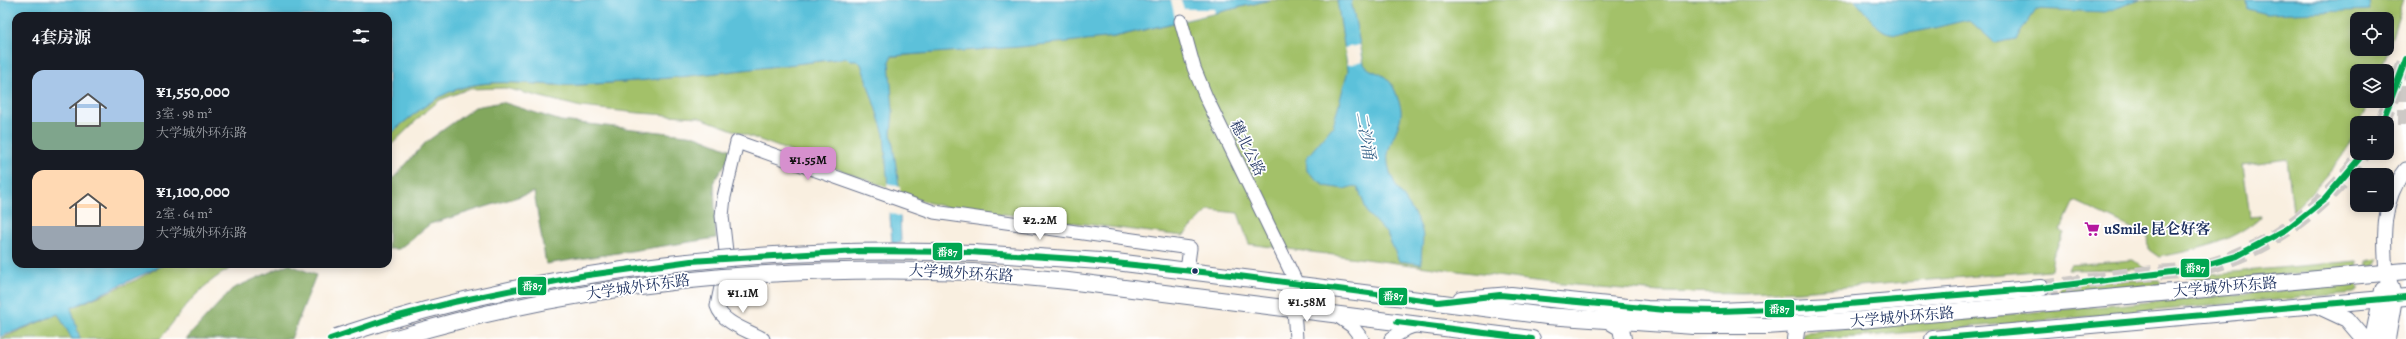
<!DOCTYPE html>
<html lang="zh">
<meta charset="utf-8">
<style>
:root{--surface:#171b24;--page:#242831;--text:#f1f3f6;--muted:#9ea1a6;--accent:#d690ce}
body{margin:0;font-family:Alegreya,"Noto Serif SC",serif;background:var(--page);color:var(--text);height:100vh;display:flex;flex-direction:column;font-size:15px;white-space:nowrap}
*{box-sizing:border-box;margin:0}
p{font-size:13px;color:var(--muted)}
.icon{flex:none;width:22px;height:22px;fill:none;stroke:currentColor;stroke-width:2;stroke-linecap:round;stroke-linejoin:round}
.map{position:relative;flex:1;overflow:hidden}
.drawer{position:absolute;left:12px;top:12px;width:380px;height:256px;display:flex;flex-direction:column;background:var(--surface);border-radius:12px;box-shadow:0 2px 10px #0003}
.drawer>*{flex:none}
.fabs{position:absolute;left:2350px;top:12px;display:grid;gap:8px}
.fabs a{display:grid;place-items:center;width:44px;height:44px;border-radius:8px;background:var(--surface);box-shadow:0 2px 10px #0003;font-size:20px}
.price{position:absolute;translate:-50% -34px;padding:0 9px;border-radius:8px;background:#fff;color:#222;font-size:13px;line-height:26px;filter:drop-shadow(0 1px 2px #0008)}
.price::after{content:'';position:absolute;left:50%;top:24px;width:12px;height:9px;margin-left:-6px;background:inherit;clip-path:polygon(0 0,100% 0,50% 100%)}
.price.on{background:var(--accent);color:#111}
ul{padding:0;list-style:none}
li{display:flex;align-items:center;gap:12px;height:100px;padding:0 20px}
li span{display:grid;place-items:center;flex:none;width:112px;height:80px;border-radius:12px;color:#555}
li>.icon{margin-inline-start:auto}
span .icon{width:48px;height:48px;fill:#fffc;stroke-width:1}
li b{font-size:17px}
h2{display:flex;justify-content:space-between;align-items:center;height:48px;padding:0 20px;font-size:17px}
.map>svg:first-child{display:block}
</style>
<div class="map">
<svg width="2406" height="339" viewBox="0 0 2406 339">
<rect width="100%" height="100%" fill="#fff"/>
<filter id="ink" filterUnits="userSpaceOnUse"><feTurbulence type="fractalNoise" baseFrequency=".025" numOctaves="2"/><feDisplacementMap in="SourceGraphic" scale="8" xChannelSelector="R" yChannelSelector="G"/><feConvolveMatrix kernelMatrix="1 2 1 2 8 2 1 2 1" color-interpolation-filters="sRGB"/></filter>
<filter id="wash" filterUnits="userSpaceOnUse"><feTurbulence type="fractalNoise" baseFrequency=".012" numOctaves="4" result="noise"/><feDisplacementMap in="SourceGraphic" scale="16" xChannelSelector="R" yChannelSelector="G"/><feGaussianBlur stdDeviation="0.9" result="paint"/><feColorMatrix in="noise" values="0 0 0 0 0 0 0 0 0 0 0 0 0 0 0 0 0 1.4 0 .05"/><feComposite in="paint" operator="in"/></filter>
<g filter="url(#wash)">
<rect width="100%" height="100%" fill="#f9efe0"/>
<!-- green -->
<g fill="#a3c169" stroke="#5f7864" fill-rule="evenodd">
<path d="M1270,0H2404L2381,71H2357V101H2370L2360,123H2357C2357,147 2311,194 2293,212L2287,159L2243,165L2250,217L2260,216L2259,218C2231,243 2195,250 2159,257L2149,250L2148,236L2074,201L2060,231L2064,233L2053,256L2051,269L2049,270L1799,291L1742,293L1660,292L1550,283L1249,244L1238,213L1209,210L1183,236L946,207L929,203L698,117L639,113L581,107L505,88L468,89L440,100L424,113L388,148V135C410,118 432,97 458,89C498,76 539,87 579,85C669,80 758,67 848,58L849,60L1114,37ZM2357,19H2387V49H2357Z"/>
<polygon points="2379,259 2375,266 2368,267 2367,260"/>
<polygon points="2133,260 2145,269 2068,270 2070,265"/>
<polygon points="2357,261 2358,268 2203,282 2188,276"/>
<path d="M165,264H239C201,282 185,307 160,339H0L136,280Z"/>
<polygon points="2159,280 2162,285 2058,293 2062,281"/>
<polygon points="2355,284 2359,288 2355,293 1857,337 1802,339 1803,333 1806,332"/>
</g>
<!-- forest -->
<g fill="#82a75d" stroke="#4e6b5e">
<polygon points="502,102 561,121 696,136 734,151 714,181 716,238 546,264 534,192 430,224 399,249 388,249 388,184 426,142 475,107"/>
<polygon points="288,264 316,275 291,339 186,339 232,289"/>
</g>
<!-- water -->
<g fill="#5cc1da" stroke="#3c789c">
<path d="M0,0H1270L1114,37L1019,47L892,56L889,61L893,111L891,133L899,186L901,243H892L884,134L861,64L856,60H849L847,58C758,68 669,80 579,85C539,87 497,76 458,89C432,97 410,118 388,135V16H16V264H165L71,308L80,339H72L58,314L0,337Z"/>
<path d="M1337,0H1351L1364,64C1372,76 1386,68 1396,93C1398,100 1402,107 1401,114C1400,130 1385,146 1388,164C1392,189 1413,205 1421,228C1426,240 1419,252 1422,264L1399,261L1387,234L1368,214L1358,188L1354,186L1344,189L1325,186L1307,171L1306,158L1333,126L1348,70Z"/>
<path d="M1854,0H2140L2105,12L2036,9L2016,39L1995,43L1969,20C1949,23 1900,40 1884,31C1871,23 1865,10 1854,0Z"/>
<polygon points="2246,0 2369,0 2370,10 2266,14 2247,9"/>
</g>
<!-- pier -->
<g fill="#f9efe0">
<polygon points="1171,0 1181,0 1184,9 1214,9 1215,13 1176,22"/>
<polygon points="1360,45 1363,62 1348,65 1344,48"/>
<polygon points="887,183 900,187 901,217 888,212"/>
</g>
</g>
<g filter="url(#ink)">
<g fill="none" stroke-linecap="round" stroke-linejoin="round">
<!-- major-tunnel -->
<g stroke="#cdc9c6" stroke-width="16" stroke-dasharray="16 8" stroke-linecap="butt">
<polyline points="2382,123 2406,59"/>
<polyline points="2406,125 2406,79"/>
<path d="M2041,288C2075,284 2109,277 2143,274C2162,272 2181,272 2201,268C2267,252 2325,207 2364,153"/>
</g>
<defs>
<g id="minor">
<polyline points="1181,21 1194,68 1206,97 1297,284"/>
<path d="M2386,273C2383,235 2382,200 2406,169"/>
<polyline points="1294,309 1296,339"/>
<polyline points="1336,315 1352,326 1362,339"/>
<path d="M763,339C748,330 723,324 717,306L721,287H730L722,216L724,197L737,142L934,212L1190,248L1187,270"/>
<polyline points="1391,339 1406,329 1417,325"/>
</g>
<g id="major">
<polyline points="974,253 1116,262 1547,316 1694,326 1766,326 1861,320 2406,271"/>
<polyline points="973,272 1068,281 1532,339"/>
<polyline points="2386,273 2394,298 2387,339"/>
<polyline points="1461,299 1511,295 1647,309 1720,311 1833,306 2041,288"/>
<polyline points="2319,306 2347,319 2364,339"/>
<polyline points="1611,322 1621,328 1623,339"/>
<polyline points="1795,339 1797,325"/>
<polyline points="1933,339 2406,297"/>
<polyline points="2373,339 2383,290"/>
</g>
</defs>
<!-- minor casing -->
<use href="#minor" stroke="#69728c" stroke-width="15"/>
<!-- major casing -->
<use href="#major" stroke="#69728c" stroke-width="18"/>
<!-- minor -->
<use href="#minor" stroke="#fff" stroke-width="13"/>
<!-- major -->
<use href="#major" stroke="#fff" stroke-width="16"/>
<defs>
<g id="major-bridge">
<path d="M336,337C542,268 758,245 974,253"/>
<path d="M393,339C584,281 775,265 973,272"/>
</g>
</defs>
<!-- major-bridge casing -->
<use href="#major-bridge" stroke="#69728c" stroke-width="18" stroke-linecap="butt"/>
<!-- major-bridge -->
<use href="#major-bridge" stroke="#fff" stroke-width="16"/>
<defs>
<g id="bus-1">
<polyline points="2382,123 2406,59"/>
<polyline points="1397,322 1532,339"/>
<polyline points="330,339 391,318 454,302 581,276 691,261 858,251 969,252 1076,259 1231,275 1438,302 1500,295 1666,310 1720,311 1801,308 2041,288 2188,270 2237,256 2287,229 2325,199 2364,153"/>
<polyline points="1933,339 2406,297"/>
</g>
</defs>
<!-- bus-1 casing -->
<use href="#bus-1" stroke="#fff" stroke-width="9"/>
<!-- bus-1 -->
<use href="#bus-1" stroke="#00a651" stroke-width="6"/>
</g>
</g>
<!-- icons -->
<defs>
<symbol id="supermarket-bare" viewBox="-9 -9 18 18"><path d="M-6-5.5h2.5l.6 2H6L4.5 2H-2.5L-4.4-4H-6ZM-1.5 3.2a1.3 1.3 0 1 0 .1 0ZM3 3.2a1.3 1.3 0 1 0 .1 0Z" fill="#b5179e" stroke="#fff" stroke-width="2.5" paint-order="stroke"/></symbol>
</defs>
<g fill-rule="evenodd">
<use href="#supermarket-bare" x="2081" y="218" width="22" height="22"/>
</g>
<!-- markers -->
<circle fill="#1b2f5e" stroke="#fff" stroke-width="1.5" cx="1195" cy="271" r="3.5"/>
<g text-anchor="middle" stroke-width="3.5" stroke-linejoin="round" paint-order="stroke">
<!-- street labels -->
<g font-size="15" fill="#1b2f5e" stroke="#fff">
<text transform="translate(1248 148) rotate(64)" y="5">穗北公路</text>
<text transform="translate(961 273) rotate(3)" y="5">大学城外环东路</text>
<text transform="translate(638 287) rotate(-8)" y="5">大学城外环东路</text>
<text transform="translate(2225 287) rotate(-5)" y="5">大学城外环东路</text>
<text transform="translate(1902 317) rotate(-5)" y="5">大学城外环东路</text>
</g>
<!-- poi labels -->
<g font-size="15" font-weight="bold" fill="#1b2f5e" stroke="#fff" text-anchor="start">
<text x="2104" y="234">uSmile 昆仑好客</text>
</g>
<!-- water labels -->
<g font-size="16" font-style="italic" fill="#2e5b83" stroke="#fff">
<text transform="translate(1366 135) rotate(80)" y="6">二沙涌</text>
</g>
</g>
<g stroke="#fff" stroke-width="1.5">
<rect x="932" y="242" width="31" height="19" rx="4" fill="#00a651"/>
<rect x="2180" y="258" width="30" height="20" rx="4" fill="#00a651"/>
<rect x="517" y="276" width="30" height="20" rx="4" fill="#00a651"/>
<rect x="1378" y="287" width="30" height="19" rx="4" fill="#00a651"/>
<rect x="1764" y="299" width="31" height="19" rx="4" fill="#00a651"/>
</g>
<g font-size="11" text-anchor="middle" font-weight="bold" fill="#fff">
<text x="947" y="256">番87</text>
<text x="2195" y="272">番87</text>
<text x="532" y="290">番87</text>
<text x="1393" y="300">番87</text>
<text x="1779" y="313">番87</text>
</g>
</svg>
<div class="fabs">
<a><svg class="icon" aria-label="locate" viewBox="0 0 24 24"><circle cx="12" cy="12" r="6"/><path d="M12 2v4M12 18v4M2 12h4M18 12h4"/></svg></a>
<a><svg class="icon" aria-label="layers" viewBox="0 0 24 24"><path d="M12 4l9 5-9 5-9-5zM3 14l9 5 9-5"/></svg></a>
<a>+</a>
<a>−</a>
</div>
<b class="price on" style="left:808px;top:181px">¥1.55M</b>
<b class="price" style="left:1040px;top:241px">¥2.2M</b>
<b class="price" style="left:743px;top:314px">¥1.1M</b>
<b class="price" style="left:1307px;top:323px">¥1.58M</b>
<section class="drawer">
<h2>4套房源<svg class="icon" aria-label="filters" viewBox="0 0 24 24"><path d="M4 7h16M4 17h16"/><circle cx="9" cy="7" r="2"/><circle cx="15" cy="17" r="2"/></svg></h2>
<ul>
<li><span style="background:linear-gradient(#a9c7e8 65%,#7fa58c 0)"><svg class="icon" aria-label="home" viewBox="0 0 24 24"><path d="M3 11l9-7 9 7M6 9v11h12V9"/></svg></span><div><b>¥1,550,000</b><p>3室 · 98 m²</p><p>大学城外环东路</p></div></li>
<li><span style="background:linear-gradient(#ffd9b3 70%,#9aa5b1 0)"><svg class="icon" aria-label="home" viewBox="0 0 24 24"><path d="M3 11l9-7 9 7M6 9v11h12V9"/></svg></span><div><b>¥1,100,000</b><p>2室 · 64 m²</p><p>大学城外环东路</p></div></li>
</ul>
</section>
</div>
